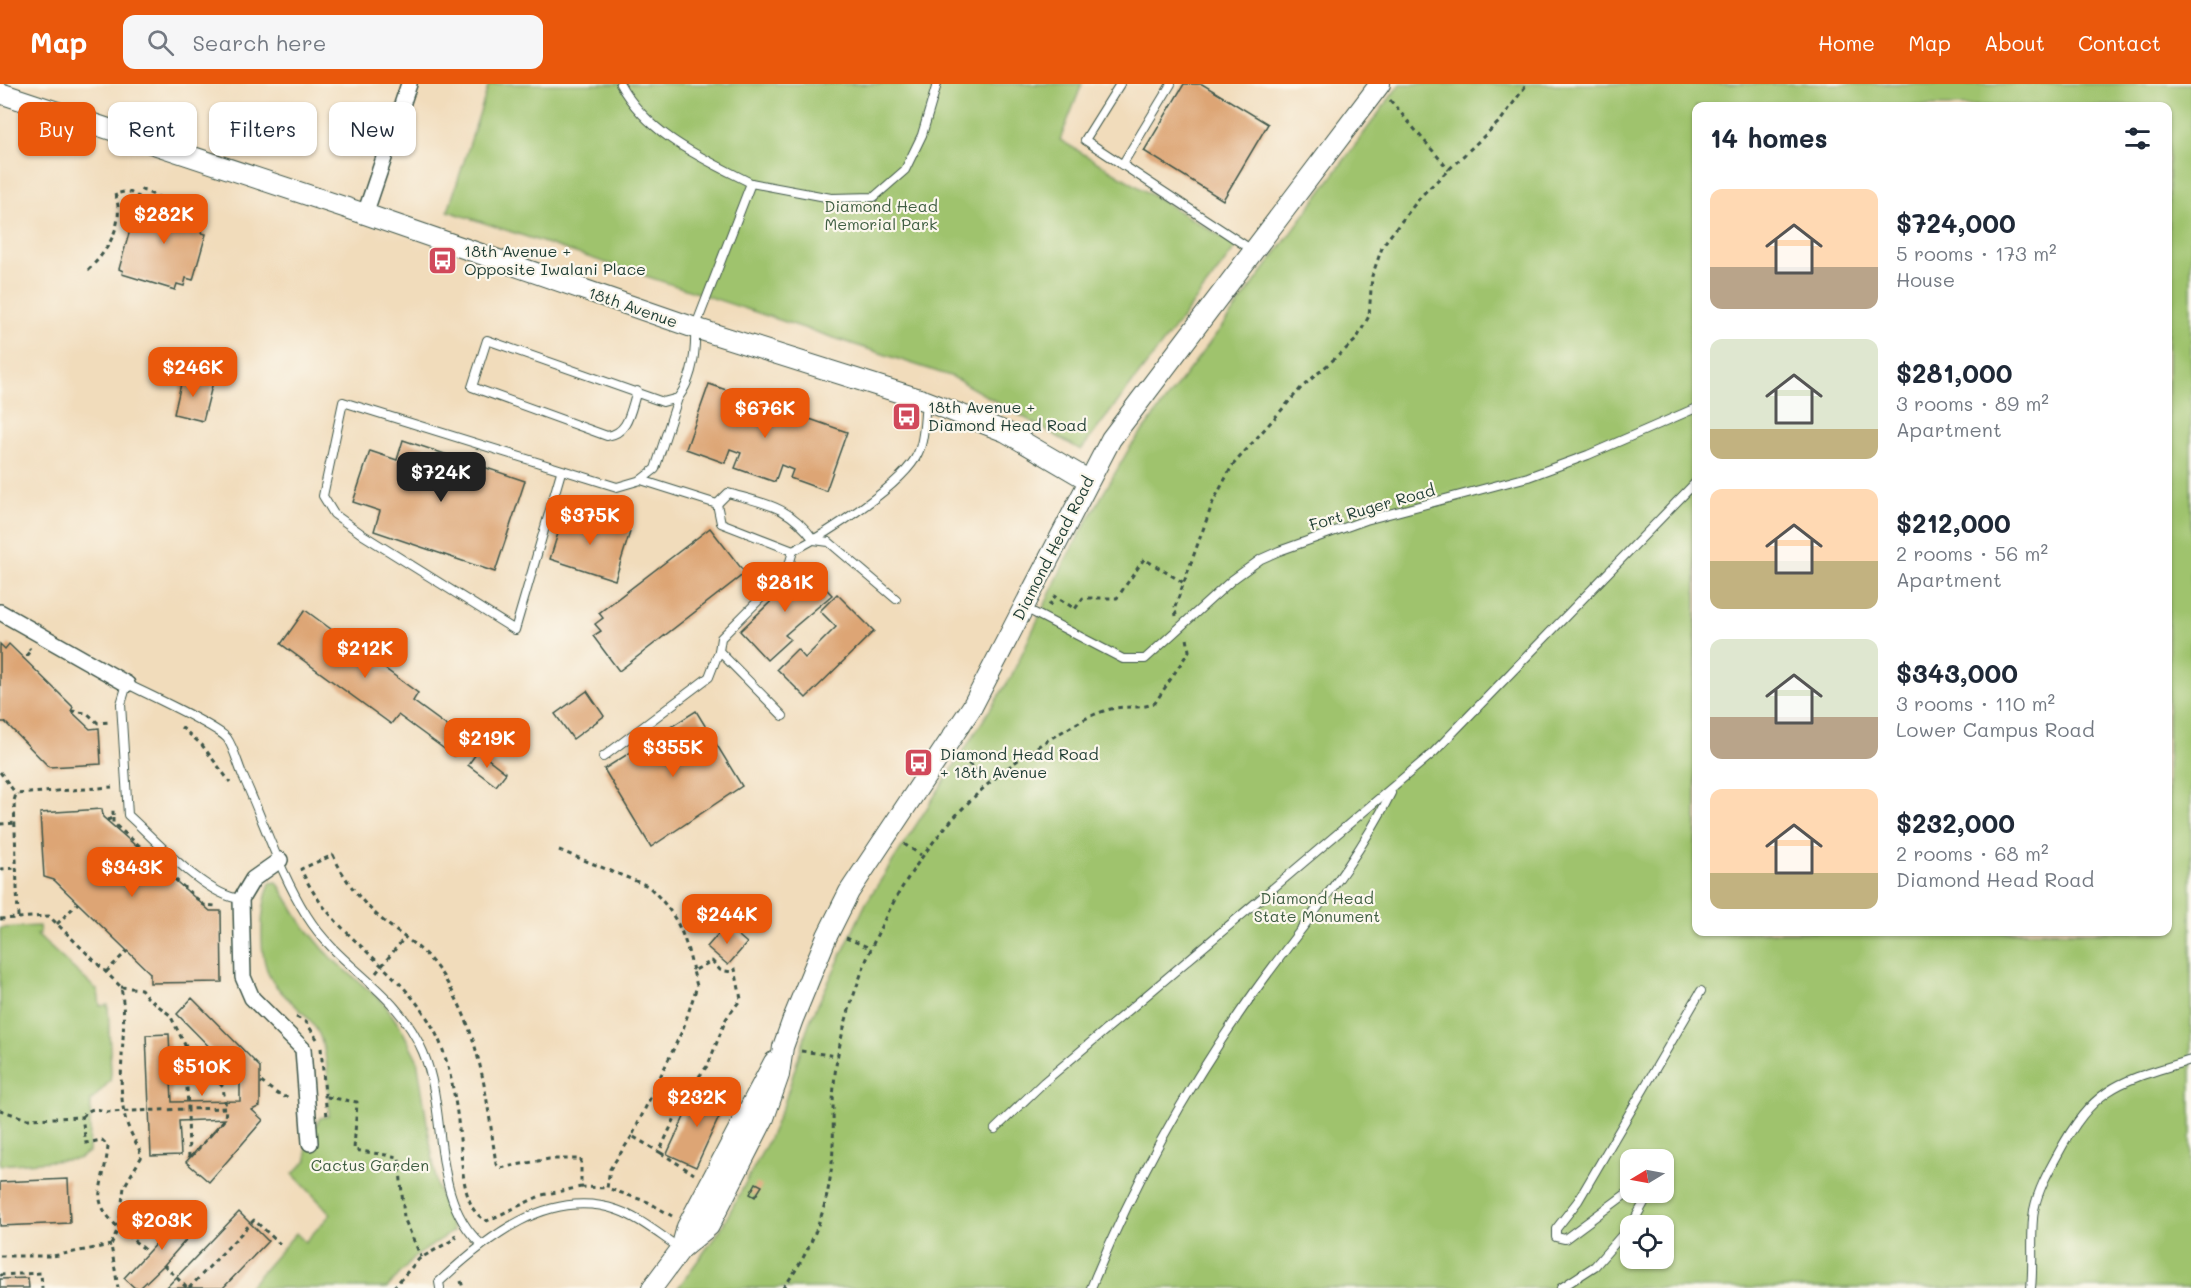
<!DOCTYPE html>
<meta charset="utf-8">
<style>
:root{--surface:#fff;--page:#f6f6f7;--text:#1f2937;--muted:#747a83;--accent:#ea580c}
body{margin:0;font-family:Mali,sans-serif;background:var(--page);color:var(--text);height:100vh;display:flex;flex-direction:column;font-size:22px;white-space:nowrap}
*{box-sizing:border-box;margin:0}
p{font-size:20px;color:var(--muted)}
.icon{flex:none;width:33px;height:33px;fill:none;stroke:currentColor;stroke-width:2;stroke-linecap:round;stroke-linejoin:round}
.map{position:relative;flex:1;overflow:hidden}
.drawer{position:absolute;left:1692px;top:18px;width:480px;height:834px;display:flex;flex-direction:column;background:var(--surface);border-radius:12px;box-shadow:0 2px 4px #0004}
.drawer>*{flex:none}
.banner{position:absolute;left:18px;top:18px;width:570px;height:54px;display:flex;gap:12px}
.needle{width:39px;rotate:260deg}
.tools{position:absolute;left:1620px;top:1065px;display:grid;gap:12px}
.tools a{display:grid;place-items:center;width:54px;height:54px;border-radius:12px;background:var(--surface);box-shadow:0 2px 4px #0004;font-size:30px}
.price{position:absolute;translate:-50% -51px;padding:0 14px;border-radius:12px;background:var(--accent);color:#fff;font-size:20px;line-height:39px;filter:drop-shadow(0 2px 3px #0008)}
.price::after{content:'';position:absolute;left:50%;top:36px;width:18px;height:14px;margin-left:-9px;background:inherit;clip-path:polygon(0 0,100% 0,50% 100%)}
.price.selected{background:#222;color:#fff}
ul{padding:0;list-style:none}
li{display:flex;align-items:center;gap:18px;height:150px;padding:0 18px}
li span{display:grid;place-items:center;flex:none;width:168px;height:120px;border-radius:12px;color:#555}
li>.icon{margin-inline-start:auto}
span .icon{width:72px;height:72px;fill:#fffc;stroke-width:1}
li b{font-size:26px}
h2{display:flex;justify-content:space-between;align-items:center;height:72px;padding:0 18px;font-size:26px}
.chip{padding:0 21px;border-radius:12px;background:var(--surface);box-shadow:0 2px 4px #0004;font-size:21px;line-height:54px}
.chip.selected{background:var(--accent);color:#fff}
header{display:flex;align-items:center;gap:36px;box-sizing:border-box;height:84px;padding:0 30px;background:var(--accent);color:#fff}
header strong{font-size:28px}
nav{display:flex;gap:33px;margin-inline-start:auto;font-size:21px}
.search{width:420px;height:54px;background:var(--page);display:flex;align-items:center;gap:15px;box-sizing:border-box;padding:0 21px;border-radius:12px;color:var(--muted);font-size:22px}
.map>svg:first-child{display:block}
</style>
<header>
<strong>Map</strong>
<div class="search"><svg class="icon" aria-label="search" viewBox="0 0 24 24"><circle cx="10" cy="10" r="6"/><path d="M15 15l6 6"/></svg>Search here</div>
<nav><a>Home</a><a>Map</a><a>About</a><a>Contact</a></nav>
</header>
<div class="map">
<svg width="2191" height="1204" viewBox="0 0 2191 1204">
<rect width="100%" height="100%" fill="#fbf7ec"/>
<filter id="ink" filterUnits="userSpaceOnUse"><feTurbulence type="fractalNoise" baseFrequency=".0167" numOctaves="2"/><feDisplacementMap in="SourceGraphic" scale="12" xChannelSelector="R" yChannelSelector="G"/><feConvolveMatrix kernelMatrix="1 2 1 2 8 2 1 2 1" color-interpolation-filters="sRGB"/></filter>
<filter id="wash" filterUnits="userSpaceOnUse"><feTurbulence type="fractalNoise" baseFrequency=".008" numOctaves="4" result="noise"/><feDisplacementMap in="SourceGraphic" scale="24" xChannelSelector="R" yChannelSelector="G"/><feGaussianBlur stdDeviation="1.35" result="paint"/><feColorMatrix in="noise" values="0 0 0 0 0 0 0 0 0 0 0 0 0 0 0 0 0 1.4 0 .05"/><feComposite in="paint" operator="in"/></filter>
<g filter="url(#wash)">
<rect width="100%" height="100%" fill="#f1dcbb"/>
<!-- green -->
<g fill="#9fc36d" stroke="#5f8050" stroke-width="1.5" fill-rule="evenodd">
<polygon points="489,0 1082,0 1060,56 1237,162 1081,366 953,293 448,127"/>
<path d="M1400,0H2191V1204H678L720,1146L767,1059L784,1020L809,939L866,819L1011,593L1068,471L1129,365L1233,228ZM1696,22H2168V848H1696ZM1630,1076H1664V1108H1630ZM1630,1142H1664V1174H1630Z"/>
<path d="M277,798L301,838L330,873L384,919L402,946L417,975L437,1102L453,1147L415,1173L387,1204H248L296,1149L305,1158L331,1130L293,1090L307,1076L306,1058L320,1034L329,1032C328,1005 330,976 319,950C309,929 286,917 273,898C257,874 260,825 270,799Z"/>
<polygon points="39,842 40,850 37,851 98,907 100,922 108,921 111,989 110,997 91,1017 89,1068 78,1075 0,1081 0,844"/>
</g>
<g id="blocks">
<!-- building -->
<g fill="#dda575">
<polygon points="1184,0 1202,0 1268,40 1223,116 1144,67"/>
<polygon points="150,116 206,132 201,149 206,150 193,196 186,194 184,202 177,200 175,206 122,190 123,187 119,185 137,121 148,124"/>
<polygon points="183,291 213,298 203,337 174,330"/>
<polygon points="709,300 847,348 826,407 790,394 793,386 781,381 775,398 735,384 741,369 730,365 725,379 686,365"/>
<polygon points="403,356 525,397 495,488 374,447 380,427 353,418 370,367 397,376"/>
<polygon points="565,427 630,448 615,496 550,475"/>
<polygon points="710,444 745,489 619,587 593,552 601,547 595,540 603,534 599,529"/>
<polygon points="804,482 832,511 785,551 790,555 767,576 740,547 786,503 784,501"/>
<polygon points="837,510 874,547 806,614 777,585 797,565 805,574 836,543 820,527"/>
<polygon points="305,526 418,609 413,617 466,656 454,672 398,631 391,640 281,560"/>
<polygon points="0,560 5,565 9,560 73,623 71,627 90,645 99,644 101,680 49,683 5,638 0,638"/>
<polygon points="587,607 604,632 573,655 555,630"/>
<polygon points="696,627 742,702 651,763 604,685"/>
<polygon points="478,667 506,689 496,702 468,681"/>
<polygon points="102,725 103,733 210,827 221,827 222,898 150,899 150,889 54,796 44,793 40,729"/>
<polygon points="726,841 747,859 728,881 707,863"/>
<polygon points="192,914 260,983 260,1022 252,1026 263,1036 209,1098 186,1078 225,1035 179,1037 181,1071 151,1072 146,951 169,950 172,1018 240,1017 240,994 177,930"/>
<polygon points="697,1005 726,1018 696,1083 667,1070"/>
<polygon points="68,1095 70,1139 0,1142 0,1098"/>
<polygon points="756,1099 762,1102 755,1113 750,1110"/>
<polygon points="185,1128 199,1141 164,1181 140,1204 135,1204 124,1194"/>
<polygon points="239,1128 268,1157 223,1204 166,1204"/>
<polygon points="28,1194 29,1204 0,1204 0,1195"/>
</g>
</g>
</g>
<g filter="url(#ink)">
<use href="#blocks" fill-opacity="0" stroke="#3e5548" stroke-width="1.5"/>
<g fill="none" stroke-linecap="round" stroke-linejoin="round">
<defs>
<g id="service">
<path d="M620,0C648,51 702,74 751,99L695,244C696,268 693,294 678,314L663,318L487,256L472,303L607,352C629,349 630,327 637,307"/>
<polyline points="1120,0 1085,56 1252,166"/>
<polyline points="1122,81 1171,0"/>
<polyline points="751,99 831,114 874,113 905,86 922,51 937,0"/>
<polyline points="561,388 515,546 363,451 334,430 323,412 343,318 617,403 641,396 655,385 678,314"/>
<polyline points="641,396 717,420 721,439 793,467 787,488 721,554 719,567 783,632"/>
<path d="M717,420L728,409C767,420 789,422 814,456L829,458L896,515"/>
<path d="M793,467C824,451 905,400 918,369C925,355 924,334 926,319"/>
<polyline points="1023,523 1123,575 1145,575 1232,496 1261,475 1279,467 1366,436 1528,393 1588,371 1696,324"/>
<polyline points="603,673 709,593 719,567"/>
<path d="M241,815C205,812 155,755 128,731L121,620L127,600C147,610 215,641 227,654C234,664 238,681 243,692C264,738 280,789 307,832C340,885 397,906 423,968C449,1029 429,1113 481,1160"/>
<polyline points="995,1045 1044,998 1434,668 1696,398"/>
<polyline points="1630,1107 1565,1155 1556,1153 1556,1145 1578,1117 1701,907"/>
<polyline points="1631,1142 1650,1108"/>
<path d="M440,1204L439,1198C486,1154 549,1103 617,1126C640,1134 661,1152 681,1165"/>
<path d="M1091,1204C1133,1100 1190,998 1255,907C1304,839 1353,785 1391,709"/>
<polyline points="1561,1204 1595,1182 1630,1142"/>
<path d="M2031,1204C2034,1178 2030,1151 2034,1126C2038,1106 2048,1088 2058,1070C2095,1001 2119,998 2191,976"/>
</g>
<g id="minor">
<polyline points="365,130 409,0"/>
<polyline points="0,528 127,600"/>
<polyline points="280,776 253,795 241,815 243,893 252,914 303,965 310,1059"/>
</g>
<g id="tertiary">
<polyline points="0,9 365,130 695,244 926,317 1006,348 1088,396"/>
<polyline points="681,1165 709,1142 764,1034 779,991 783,963 793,935 827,852 849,808 972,623 1111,355 1380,0"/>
<polyline points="652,1204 681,1165 687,1143 774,978"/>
</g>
</defs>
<!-- service casing -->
<use href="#service" stroke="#3e5548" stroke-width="10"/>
<!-- minor casing -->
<use href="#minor" stroke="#3e5548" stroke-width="18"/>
<!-- tertiary casing -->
<use href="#tertiary" stroke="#3e5548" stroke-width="22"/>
<!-- path -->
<g stroke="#3e5548" stroke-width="3" stroke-dasharray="4.5 4.5" stroke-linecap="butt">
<polyline points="1390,16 1449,86"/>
<path d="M88,186C108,167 126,138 115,110L128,107L138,113L142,106L170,118L175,123"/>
<polyline points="1049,522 1055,512 1075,525 1083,514 1117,514 1144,475 1184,499"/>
<polyline points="1176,532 1175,523 1213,418 1232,382 1301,304 1356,256 1369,232 1372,192 1383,161 1422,111 1501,36 1527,0"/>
<polyline points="26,572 31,566 29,564"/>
<polyline points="71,627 87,629 98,639 109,638"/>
<polyline points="181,643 202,661 230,698"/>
<polyline points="961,674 990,696"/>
<polyline points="0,688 16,710"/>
<polyline points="113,734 113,739 142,764"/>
<polyline points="107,736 113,734 113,724"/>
<polyline points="0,740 16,739"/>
<polyline points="904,760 921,771"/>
<path d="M559,766L648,802C676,828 685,850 693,887"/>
<path d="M333,771C346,799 365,823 390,842C403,853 418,861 429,874C479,932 486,1008 496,1080L500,1084L549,1075H581V1103L542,1111L487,1137C479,1133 473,1127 470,1118C462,1099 462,1075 460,1055C457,1024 452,990 441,961C412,887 332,857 301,785Z"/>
<polyline points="0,785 18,784"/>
<polyline points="175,795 204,821 216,822"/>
<polyline points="18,833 14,717 16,710 112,703"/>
<path d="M0,835L49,832L121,903C129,946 115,991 125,1033C128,1046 137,1059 142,1072L124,1103L119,1142L111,1161L118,1204"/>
<polyline points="57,840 78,819"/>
<polyline points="846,854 870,864"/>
<polyline points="106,888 127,867"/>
<polyline points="376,889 405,853"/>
<polyline points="121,903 141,905 147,913 170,931 185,961"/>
<polyline points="296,933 306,938 317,955"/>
<polyline points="321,964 327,1033"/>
<polyline points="801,967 837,972"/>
<polyline points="261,998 282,1013 291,1012"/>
<polyline points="327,1013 357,1018 354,1066 399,1073 404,1134 421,1173"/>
<path d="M0,1026L27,1035L82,1033L86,1059L102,1056L108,1062C107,1078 102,1092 100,1108C96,1132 132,1154 148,1168"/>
<path d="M82,1033C90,1024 95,1023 106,1028L188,1025L185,961L223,1003L226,1024L188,1025L189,1075L225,1035L226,1024"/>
<polyline points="632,1052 610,1085 607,1104 648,1118 672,1132"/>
<polyline points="661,1069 632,1052 683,945 697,902 693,887 712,877 720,886 731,888 735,885 741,915 726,935 708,981 687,1008 661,1064 661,1069 694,1090"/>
<polyline points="581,1103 607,1104"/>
<polyline points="0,1172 53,1172 111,1161"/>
<polyline points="164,1181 187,1204"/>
<polyline points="0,1191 41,1189 42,1204"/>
<polyline points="461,1197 463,1204"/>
<polyline points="189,1204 254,1136 280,1160"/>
<polyline points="393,1204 419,1175 456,1154 453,1148"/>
<path d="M783,1204C815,1163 832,1113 833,1061C834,1041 832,1022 834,1002C836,966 847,930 859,896C897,787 967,699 1069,644C1082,636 1099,627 1115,624C1128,622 1142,625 1155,619L1189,567L1187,554"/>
</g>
<!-- service -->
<use href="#service" stroke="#fff" stroke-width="8"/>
<!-- minor -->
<use href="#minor" stroke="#fff" stroke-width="15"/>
<!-- tertiary -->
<use href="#tertiary" stroke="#fff" stroke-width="20"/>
</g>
</g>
<!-- icons -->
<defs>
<symbol id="bus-square" viewBox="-11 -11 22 22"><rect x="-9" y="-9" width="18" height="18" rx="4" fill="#d1495b" stroke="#fbf7ec"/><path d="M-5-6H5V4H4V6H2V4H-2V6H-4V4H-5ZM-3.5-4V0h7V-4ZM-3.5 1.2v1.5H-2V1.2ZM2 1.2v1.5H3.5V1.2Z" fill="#fff"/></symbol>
</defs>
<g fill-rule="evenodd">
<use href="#bus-square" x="426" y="160" width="33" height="33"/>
<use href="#bus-square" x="890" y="316" width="33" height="33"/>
<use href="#bus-square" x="902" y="662" width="33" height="33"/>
</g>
<g text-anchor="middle" stroke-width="4.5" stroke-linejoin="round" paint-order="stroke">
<!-- park labels -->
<g font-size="16" fill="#3f5e42" stroke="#fbf7ec">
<text x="881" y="128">Diamond Head<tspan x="881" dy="18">Memorial Park</tspan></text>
<text x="1317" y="820">Diamond Head<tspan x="1317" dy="18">State Monument</tspan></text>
<text x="370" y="1087">Cactus Garden</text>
</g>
<!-- poi labels -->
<g font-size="16" fill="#1f3d34" stroke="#fbf7ec" text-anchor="start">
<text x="464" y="173">18th Avenue +<tspan x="464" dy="18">Opposite Iwalani Place</tspan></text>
<text x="928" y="329">18th Avenue +<tspan x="928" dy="18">Diamond Head Road</tspan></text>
<text x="940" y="676">Diamond Head Road<tspan x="940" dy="18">+ 18th Avenue</tspan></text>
</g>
<!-- street labels -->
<g font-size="16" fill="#1f3d34" stroke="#fbf7ec">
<text transform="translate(633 223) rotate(19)" y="6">18th Avenue</text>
<text transform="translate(1372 423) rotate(-16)" y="6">Fort Ruger Road</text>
<text transform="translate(1053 464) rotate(-63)" y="6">Diamond Head Road</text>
</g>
</g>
</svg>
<div class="tools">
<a><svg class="needle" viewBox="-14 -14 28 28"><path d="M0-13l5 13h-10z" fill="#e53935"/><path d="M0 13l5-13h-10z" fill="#747a83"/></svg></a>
<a><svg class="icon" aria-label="locate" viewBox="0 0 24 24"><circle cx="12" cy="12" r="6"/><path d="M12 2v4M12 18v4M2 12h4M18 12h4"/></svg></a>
</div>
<b class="price" style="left:164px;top:161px">$282K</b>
<b class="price" style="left:193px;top:314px">$246K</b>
<b class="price" style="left:765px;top:355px">$676K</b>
<b class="price selected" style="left:441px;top:419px">$724K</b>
<b class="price" style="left:590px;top:462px">$375K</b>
<b class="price" style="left:785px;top:529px">$281K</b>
<b class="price" style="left:365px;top:595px">$212K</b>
<b class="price" style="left:487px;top:685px">$219K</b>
<b class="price" style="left:673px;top:694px">$355K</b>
<b class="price" style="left:132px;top:814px">$343K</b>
<b class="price" style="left:727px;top:861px">$244K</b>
<b class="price" style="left:202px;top:1013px">$510K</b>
<b class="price" style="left:697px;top:1044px">$232K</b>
<b class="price" style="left:162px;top:1167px">$203K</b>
<div class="banner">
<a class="chip selected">Buy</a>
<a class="chip">Rent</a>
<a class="chip">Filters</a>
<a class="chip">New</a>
</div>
<section class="drawer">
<h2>14 homes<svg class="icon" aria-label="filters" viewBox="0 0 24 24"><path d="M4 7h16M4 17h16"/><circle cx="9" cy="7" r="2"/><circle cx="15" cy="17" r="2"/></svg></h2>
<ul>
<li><span style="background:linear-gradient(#ffd9b3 65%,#b9a48a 0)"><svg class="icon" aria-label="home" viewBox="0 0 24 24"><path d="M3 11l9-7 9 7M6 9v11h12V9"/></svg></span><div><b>$724,000</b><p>5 rooms · 173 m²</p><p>House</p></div></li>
<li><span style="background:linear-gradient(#dfe7d0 75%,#c2b280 0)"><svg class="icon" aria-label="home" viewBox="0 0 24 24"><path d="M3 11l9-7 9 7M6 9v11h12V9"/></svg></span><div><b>$281,000</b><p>3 rooms · 89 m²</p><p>Apartment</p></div></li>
<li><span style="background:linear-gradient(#ffd9b3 60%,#c2b280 0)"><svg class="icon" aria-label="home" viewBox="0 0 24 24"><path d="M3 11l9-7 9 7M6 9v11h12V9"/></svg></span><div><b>$212,000</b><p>2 rooms · 56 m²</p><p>Apartment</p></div></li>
<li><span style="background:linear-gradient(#dfe7d0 65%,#b9a48a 0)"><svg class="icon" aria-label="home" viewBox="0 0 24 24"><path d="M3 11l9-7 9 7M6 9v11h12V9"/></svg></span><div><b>$343,000</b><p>3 rooms · 110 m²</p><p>Lower Campus Road</p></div></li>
<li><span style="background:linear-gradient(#ffd9b3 70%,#c2b280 0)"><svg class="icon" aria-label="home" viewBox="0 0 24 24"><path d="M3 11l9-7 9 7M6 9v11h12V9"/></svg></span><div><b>$232,000</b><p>2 rooms · 68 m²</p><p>Diamond Head Road</p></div></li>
</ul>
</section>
</div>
